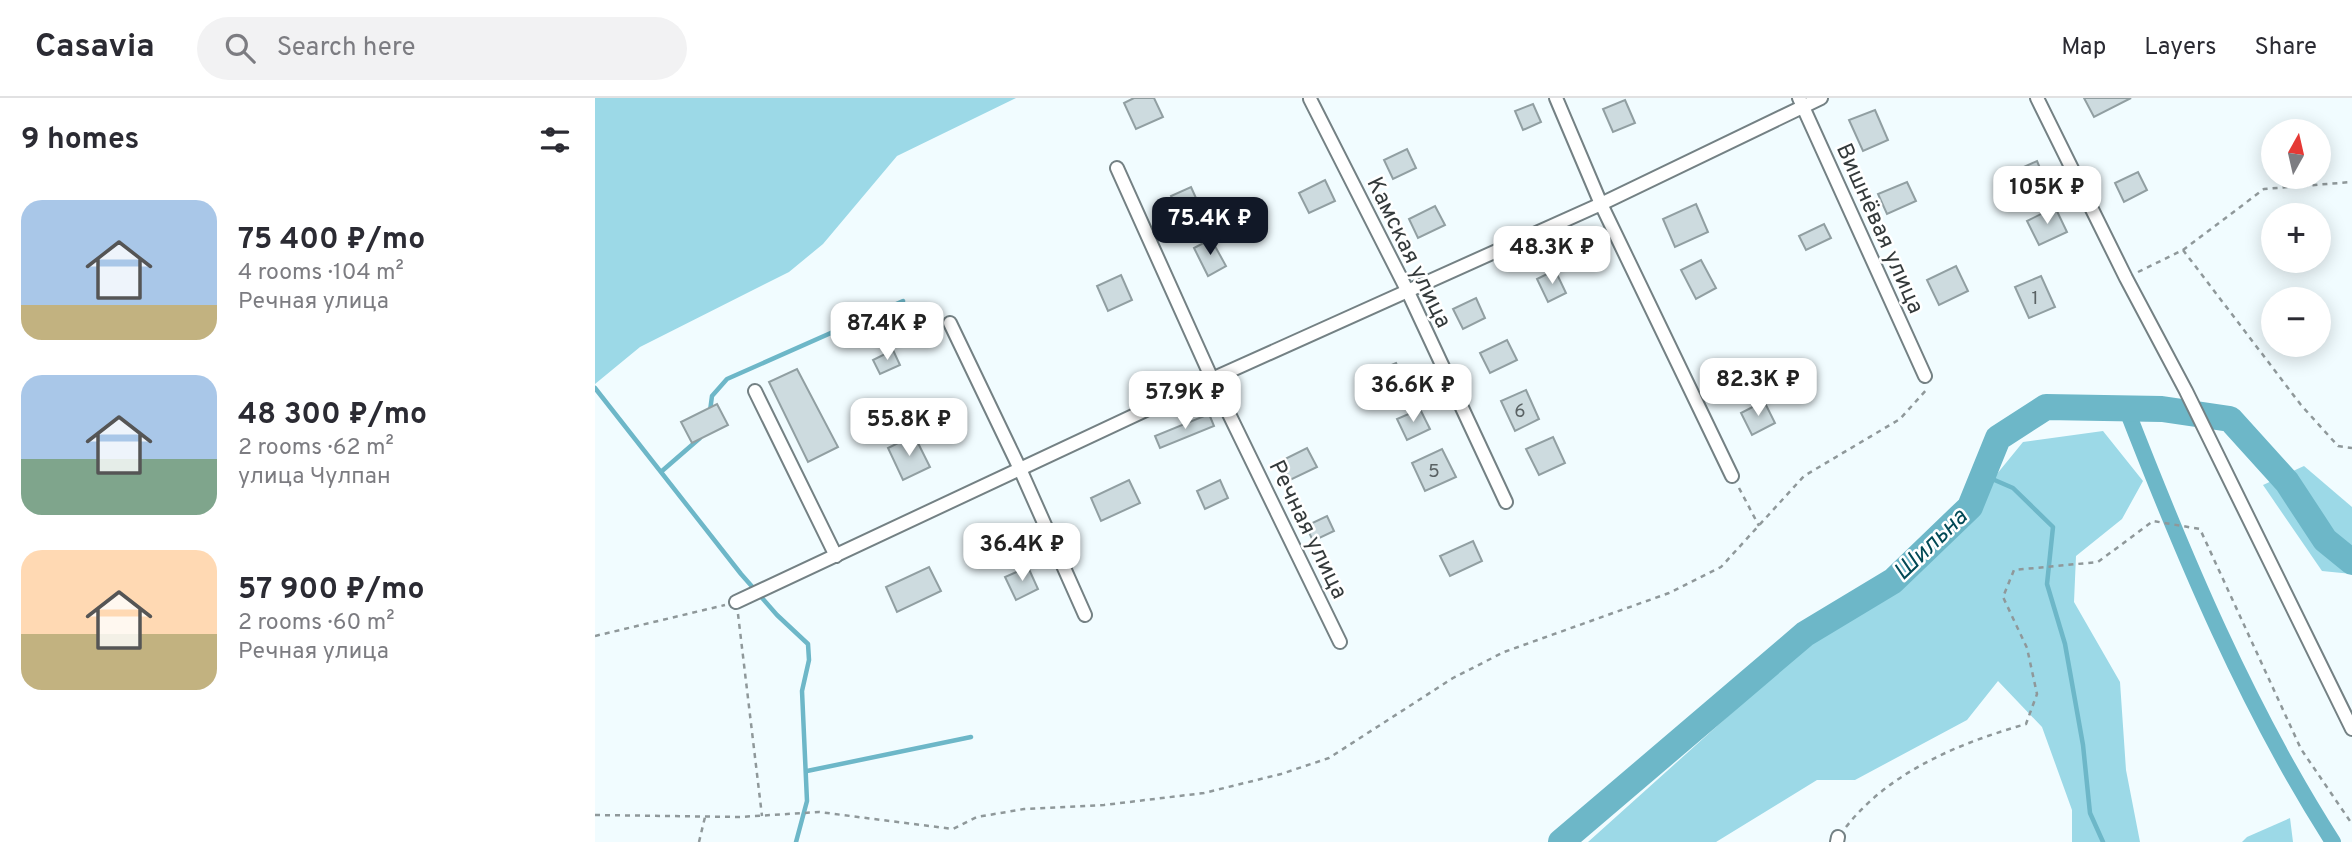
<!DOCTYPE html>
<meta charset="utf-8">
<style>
:root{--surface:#fff;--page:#f2f2f3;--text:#2b2b33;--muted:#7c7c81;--line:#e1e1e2;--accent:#111827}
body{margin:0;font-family:Overpass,sans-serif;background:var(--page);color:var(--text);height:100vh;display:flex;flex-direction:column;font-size:26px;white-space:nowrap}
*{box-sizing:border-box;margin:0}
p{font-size:23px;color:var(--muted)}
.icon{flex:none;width:38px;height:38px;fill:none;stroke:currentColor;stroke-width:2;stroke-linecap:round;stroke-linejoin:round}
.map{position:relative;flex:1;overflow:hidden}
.details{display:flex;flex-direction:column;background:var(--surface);width:595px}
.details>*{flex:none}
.needle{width:46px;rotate:8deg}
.controls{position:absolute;left:1666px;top:21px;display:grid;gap:14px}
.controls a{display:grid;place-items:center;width:70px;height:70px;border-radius:50%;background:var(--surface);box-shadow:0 4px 18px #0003;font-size:35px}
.price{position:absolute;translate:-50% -60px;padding:0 16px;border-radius:14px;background:#fff;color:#222;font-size:23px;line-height:46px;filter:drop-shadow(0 2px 4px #0008)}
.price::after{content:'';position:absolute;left:50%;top:42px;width:21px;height:16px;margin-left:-10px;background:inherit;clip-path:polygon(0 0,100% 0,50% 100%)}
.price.active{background:var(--accent);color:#fff}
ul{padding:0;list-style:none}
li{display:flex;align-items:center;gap:21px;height:175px;padding:0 21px}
li span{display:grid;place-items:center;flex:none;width:196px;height:140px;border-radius:21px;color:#555}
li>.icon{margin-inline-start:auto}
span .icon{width:84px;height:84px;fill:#fffc;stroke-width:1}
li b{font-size:30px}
h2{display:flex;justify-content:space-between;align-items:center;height:84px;padding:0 21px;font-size:30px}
header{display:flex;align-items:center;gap:42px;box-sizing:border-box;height:98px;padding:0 35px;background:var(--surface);border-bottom:2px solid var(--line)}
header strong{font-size:33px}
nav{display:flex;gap:38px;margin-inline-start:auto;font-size:24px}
.search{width:490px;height:63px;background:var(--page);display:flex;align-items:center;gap:18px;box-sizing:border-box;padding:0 24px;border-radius:38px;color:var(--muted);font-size:26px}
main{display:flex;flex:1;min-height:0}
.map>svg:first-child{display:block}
</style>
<header>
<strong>Casavia</strong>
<div class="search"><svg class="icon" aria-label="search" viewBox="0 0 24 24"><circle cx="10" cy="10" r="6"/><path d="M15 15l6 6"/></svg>Search here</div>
<nav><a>Map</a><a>Layers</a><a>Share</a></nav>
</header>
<main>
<section class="details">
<h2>9 homes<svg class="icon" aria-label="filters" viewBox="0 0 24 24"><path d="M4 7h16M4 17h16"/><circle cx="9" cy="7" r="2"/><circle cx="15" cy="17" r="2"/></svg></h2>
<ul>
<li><span style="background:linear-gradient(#a9c7e8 75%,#c2b280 0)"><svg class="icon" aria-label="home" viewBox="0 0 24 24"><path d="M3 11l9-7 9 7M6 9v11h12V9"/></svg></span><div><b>75 400 ₽/mo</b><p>4 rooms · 104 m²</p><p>Речная улица</p></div></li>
<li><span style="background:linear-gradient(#a9c7e8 60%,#7fa58c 0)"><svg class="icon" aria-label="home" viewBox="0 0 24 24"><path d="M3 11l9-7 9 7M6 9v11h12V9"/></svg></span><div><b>48 300 ₽/mo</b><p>2 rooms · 62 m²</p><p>улица Чулпан</p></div></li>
<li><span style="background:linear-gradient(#ffd9b3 60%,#c2b280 0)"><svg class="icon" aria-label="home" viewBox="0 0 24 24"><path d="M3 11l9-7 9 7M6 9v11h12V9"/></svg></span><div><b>57 900 ₽/mo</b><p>2 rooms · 60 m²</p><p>Речная улица</p></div></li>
</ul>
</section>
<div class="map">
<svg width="1757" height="744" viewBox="0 0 1757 744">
<rect width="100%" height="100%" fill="#f1fcff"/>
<!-- green -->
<g fill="#9cd9e7">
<polygon points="0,0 421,0 302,58 228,146 194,174 45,249 0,286"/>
<polygon points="1508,333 1548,383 1527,421 1481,458 1479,504 1525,584 1531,672 1545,744 1477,744 1477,712 1447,629 1403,583 1372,622 1260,682 1222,682 1121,744 993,744 1219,541 1302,488 1375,409 1428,344"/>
<polygon points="1709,368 1757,409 1757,476 1727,473 1668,387"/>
<polygon points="1695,720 1698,744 1647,744 1652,739"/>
</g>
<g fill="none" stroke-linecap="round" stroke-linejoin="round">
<!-- stream -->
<g stroke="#6db7c8" stroke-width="4.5">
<polyline points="0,290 146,476 182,517 213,546 214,562 207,593 212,703 201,744"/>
<polyline points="115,313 117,298 132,281 308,203"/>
<polyline points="67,373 105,340"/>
<polyline points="1388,377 1418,390 1458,429 1452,486 1470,546 1488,647 1495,715 1508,744"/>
<polyline points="212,673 376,639"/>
</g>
<!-- canal -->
<path stroke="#6db7c8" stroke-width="16" d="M1531,310C1589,459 1652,610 1738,744"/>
<!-- river -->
<polyline stroke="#6db7c8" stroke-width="26" points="966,744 1210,536 1298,483 1375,409 1403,340 1451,309 1567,311 1635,321 1692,384 1730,442 1757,464"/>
</g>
<!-- building -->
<g fill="#cddbdf" stroke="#919fa2" stroke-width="2">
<polygon points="539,0 559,0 568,19 541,31 529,5"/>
<polygon points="1489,0 1536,0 1499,19"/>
<polygon points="1030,2 1040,25 1018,34 1008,11"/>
<polygon points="938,6 946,24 928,32 920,13"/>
<polygon points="1280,12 1293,42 1268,53 1254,22"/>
<polygon points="812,51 821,70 798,81 789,62"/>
<polygon points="1442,63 1452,87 1421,101 1411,77"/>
<polygon points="1543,74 1552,92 1529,104 1520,85"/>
<polygon points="730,82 740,103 714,115 704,95"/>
<polygon points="1312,84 1321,103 1292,116 1283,96"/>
<polygon points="596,89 605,109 585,118 576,98"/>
<polygon points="1101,106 1113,134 1080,149 1068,121"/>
<polygon points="840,108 850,127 823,140 814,121"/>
<polygon points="1460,109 1472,134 1444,147 1432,123"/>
<polygon points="1229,126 1236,140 1211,152 1204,138"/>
<polygon points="616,141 631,168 613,178 599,150"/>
<polygon points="1106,162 1121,190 1101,201 1086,172"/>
<polygon points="1361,168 1373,193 1344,207 1332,182"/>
<polygon points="960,172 971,195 953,204 942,181"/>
<polygon points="526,177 537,202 513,213 502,188"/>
<polygon points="1446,178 1460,209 1434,220 1420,189"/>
<polygon points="881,200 890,220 868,231 858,211"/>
<polygon points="912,242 922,262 895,275 885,255"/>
<polygon points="298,252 305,267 285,276 278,262"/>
<polygon points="801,265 808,281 789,290 782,273"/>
<polygon points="202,271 243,349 213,364 174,284"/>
<polygon points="931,292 944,321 920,333 906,303"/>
<polygon points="1169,303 1180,325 1157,337 1146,315"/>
<polygon points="122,306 133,327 97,345 86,324"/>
<polygon points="825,311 835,331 812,342 802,321"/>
<polygon points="614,316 619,328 565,350 560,338"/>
<polygon points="319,337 335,369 308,382 293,350"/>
<polygon points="958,339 970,365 944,377 931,351"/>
<polygon points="712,350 722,369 695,382 686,363"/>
<polygon points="847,351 861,379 830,393 817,365"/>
<polygon points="534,382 545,405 506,423 496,400"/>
<polygon points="625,382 633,400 610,411 602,393"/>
<polygon points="732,418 739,433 718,443 711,428"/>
<polygon points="878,443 887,463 855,478 845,458"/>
<polygon points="334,469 346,493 302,514 291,489"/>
<polygon points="433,469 443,491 421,502 410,479"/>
</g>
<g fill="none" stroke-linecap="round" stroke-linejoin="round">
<defs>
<g id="street">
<polyline points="961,0 1006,106 1137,378"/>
<polyline points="1204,0 1330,278"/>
<polyline points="1442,0 1531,180 1591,293 1757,631"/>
<polyline points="715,1 813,194 911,404"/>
<polyline points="522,70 617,281 745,544"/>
<polyline points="355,225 425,371 490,517"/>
<polyline points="160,293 241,458"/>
<polyline points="141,504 617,281 1006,106 1226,0"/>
<polyline points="1242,744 1243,739"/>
</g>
</defs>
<!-- street casing -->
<use href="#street" stroke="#748184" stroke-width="16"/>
<!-- path -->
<g stroke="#8f989a" stroke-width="2.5" stroke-dasharray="5 5" stroke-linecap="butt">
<polyline points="1588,152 1669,91 1757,84"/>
<polyline points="1543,174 1588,152 1706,307 1743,348 1757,350"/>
<polyline points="1144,390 1164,428"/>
<polyline points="143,516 167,718"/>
<polyline points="0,538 130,507"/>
<polyline points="0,717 145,719 224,714 358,731 382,719 429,711 509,707 609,695 686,676 734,660 858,580 909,554 1074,495 1126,469 1209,378 1305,321 1333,290"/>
<path d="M1251,729C1295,673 1365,645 1431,626L1442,596L1432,550L1408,499L1419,472L1503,464L1558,423L1605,431L1706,651L1757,726"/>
<polyline points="104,744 110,719"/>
</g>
<!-- street -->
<use href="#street" stroke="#fff" stroke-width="12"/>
</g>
<g text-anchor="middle" stroke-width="5" stroke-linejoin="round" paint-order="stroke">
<!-- number labels -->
<g font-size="19" fill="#5a6264">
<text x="1440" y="206">1</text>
<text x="925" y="319">6</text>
<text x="839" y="379">5</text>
</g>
<!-- street labels -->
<g font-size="23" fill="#343a3b" stroke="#fff">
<text transform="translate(1286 130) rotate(66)" y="8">Вишнёвая улица</text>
<text transform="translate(815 154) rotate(64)" y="8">Камская улица</text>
<text transform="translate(714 431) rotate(64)" y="8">Речная улица</text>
</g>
<!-- water labels -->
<g font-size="24" font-style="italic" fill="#024955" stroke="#fff">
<text transform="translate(1335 446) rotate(-44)" y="8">Шильна</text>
</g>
</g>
</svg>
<div class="controls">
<a><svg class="needle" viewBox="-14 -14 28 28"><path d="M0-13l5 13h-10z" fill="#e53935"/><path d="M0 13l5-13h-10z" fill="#7c7c81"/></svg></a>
<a>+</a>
<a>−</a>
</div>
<b class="price" style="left:1452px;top:128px">105K ₽</b>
<b class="price active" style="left:615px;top:159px">75.4K ₽</b>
<b class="price" style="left:957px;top:188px">48.3K ₽</b>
<b class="price" style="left:292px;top:264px">87.4K ₽</b>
<b class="price" style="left:1163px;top:320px">82.3K ₽</b>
<b class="price" style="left:818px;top:326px">36.6K ₽</b>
<b class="price" style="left:590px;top:333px">57.9K ₽</b>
<b class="price" style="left:314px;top:360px">55.8K ₽</b>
<b class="price" style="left:427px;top:485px">36.4K ₽</b>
</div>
</main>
